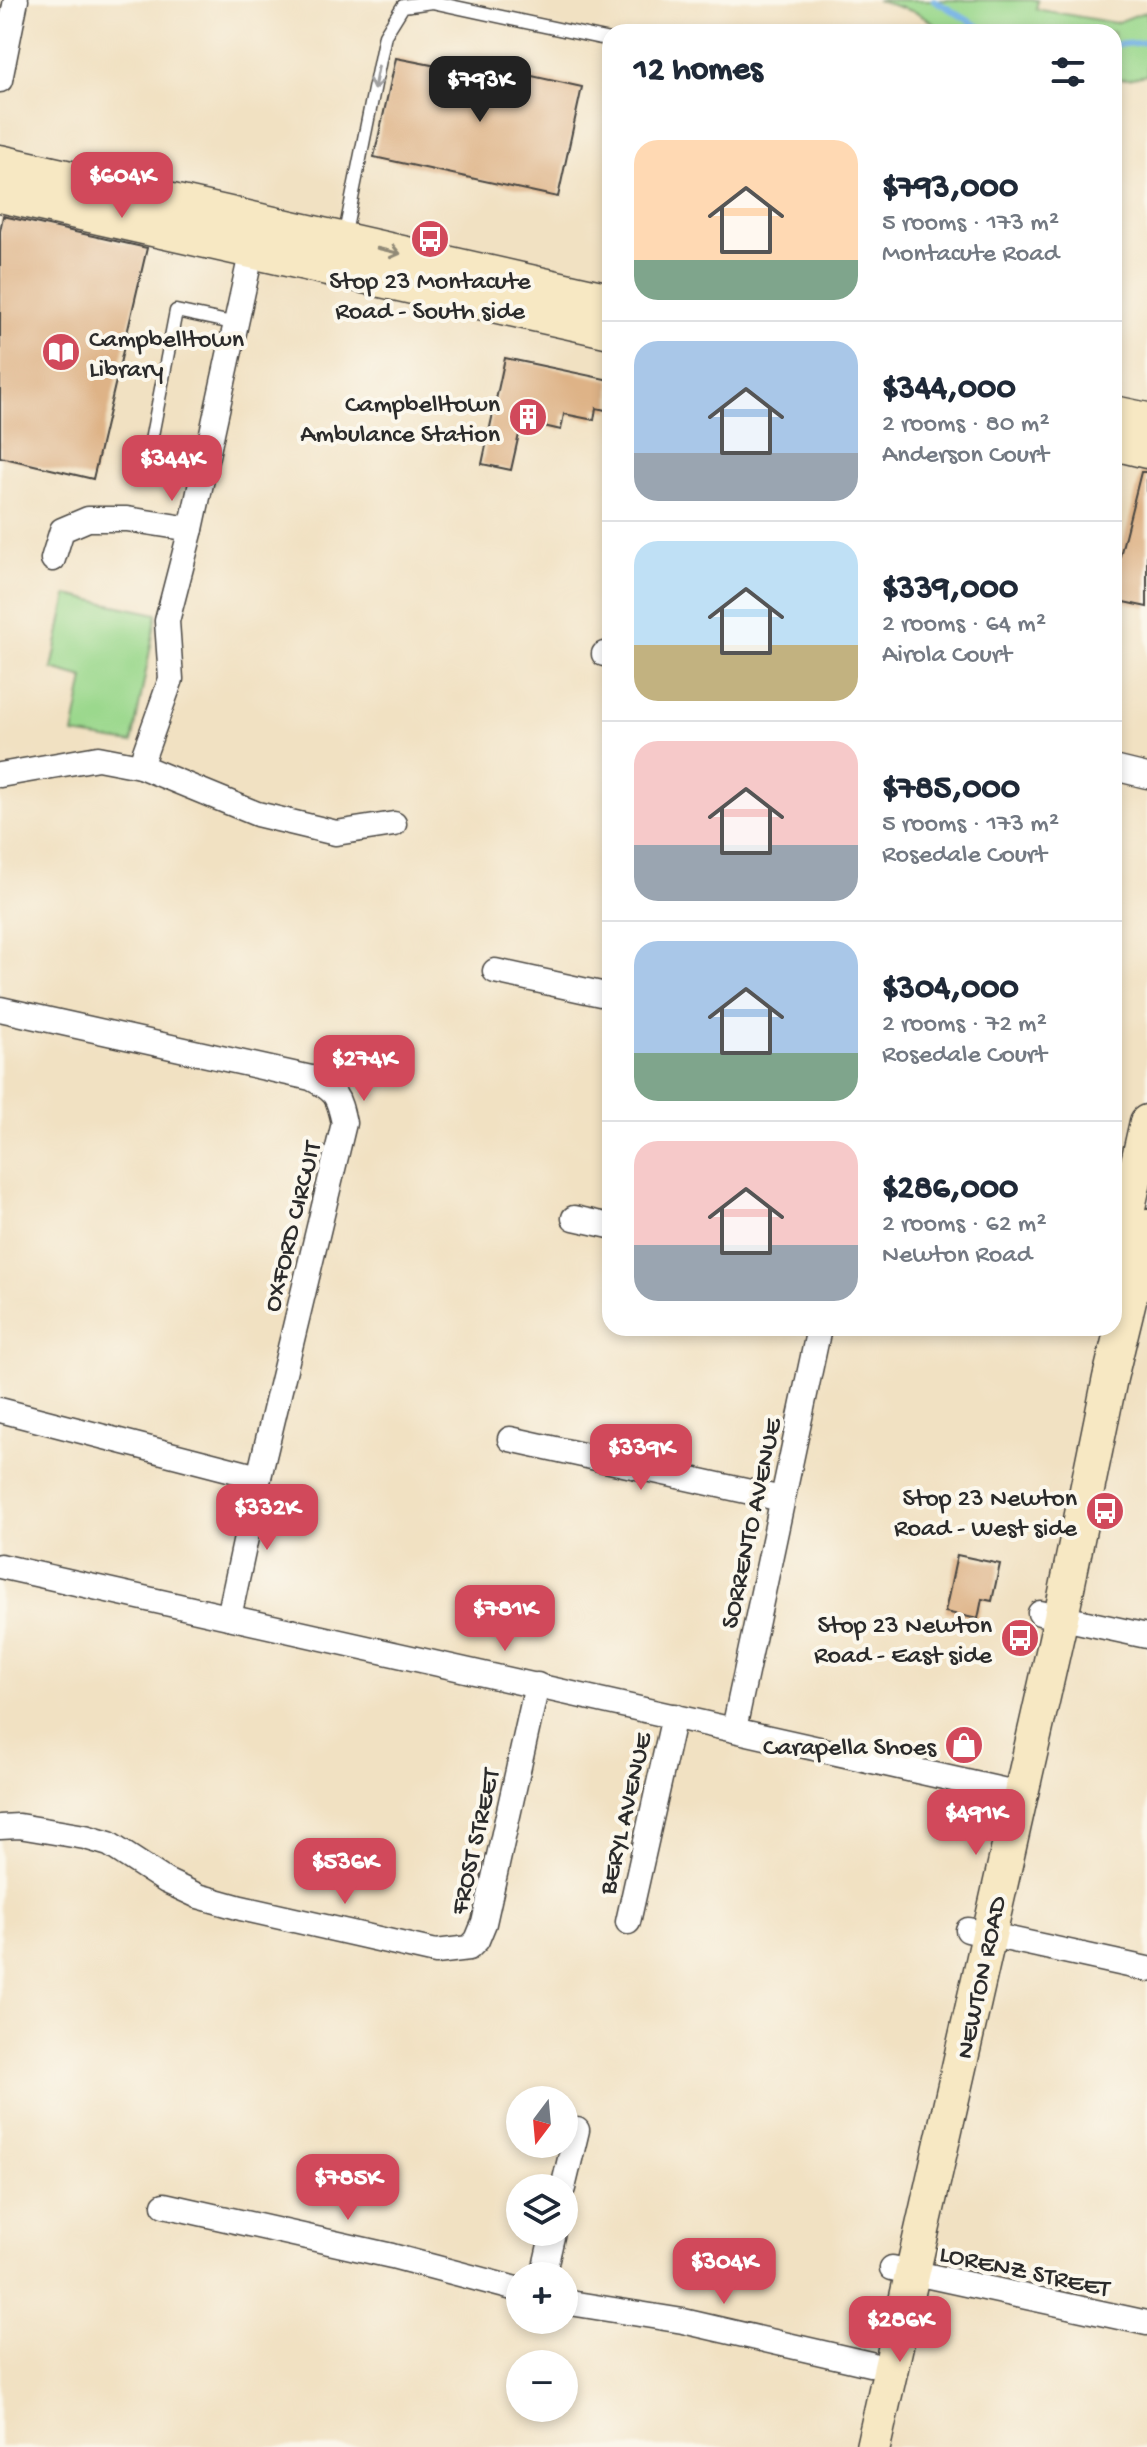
<!DOCTYPE html>
<meta charset="utf-8">
<style>
:root{--surface:#fff;--page:#f6f6f7;--text:#1f2937;--muted:#747a83;--line:#e0e1e3;--accent:#d1495b}
body{margin:0;font-family:"Gochi Hand",sans-serif;background:var(--page);color:var(--text);height:100vh;display:flex;flex-direction:column;font-size:30px;white-space:nowrap}
*{box-sizing:border-box;margin:0}
p{font-size:26px;color:var(--muted)}
.icon{flex:none;width:44px;height:44px;fill:none;stroke:currentColor;stroke-width:2;stroke-linecap:round;stroke-linejoin:round}
.map{position:relative;flex:1;overflow:hidden}
.side{position:absolute;left:602px;top:24px;width:520px;height:1312px;display:flex;flex-direction:column;background:var(--surface);border-radius:24px;box-shadow:0 4px 12px #0003}
.side>*{flex:none}
.needle{width:52px;rotate:196deg}
.buttons{position:absolute;left:506px;top:2086px;display:grid;gap:16px}
.buttons a{display:grid;place-items:center;width:72px;height:72px;border-radius:50%;background:var(--surface);box-shadow:0 4px 12px #0003;font-size:40px}
.price{position:absolute;translate:-50% -68px;padding:0 18px;border-radius:16px;background:var(--accent);color:#fff;font-size:26px;line-height:52px;filter:drop-shadow(0 2px 4px #0008)}
.price::after{content:'';position:absolute;left:50%;top:48px;width:24px;height:18px;margin-left:-12px;background:inherit;clip-path:polygon(0 0,100% 0,50% 100%)}
.price.on{background:#222;color:#fff}
ul{padding:0;list-style:none}
li{display:flex;align-items:center;gap:24px;height:200px;padding:0 32px}
li+li{border-top:2px solid var(--line)}
li span{display:grid;place-items:center;flex:none;width:224px;height:160px;border-radius:24px;color:#555}
li>.icon{margin-inline-start:auto}
span .icon{width:96px;height:96px;fill:#fffc;stroke-width:1}
li b{font-size:34px}
h2{display:flex;justify-content:space-between;align-items:center;height:96px;padding:0 32px;font-size:34px}
.map>svg:first-child{display:block}
</style>
<div class="map">
<svg width="1147" height="2447" viewBox="0 0 1147 2447">
<rect width="100%" height="100%" fill="#fbf7ec"/>
<filter id="ink" filterUnits="userSpaceOnUse"><feTurbulence type="fractalNoise" baseFrequency=".0125" numOctaves="2"/><feDisplacementMap in="SourceGraphic" scale="16" xChannelSelector="R" yChannelSelector="G"/><feConvolveMatrix kernelMatrix="1 2 1 2 8 2 1 2 1" color-interpolation-filters="sRGB"/></filter>
<filter id="wash" filterUnits="userSpaceOnUse"><feTurbulence type="fractalNoise" baseFrequency=".006" numOctaves="4" result="noise"/><feDisplacementMap in="SourceGraphic" scale="32" xChannelSelector="R" yChannelSelector="G"/><feGaussianBlur stdDeviation="1.8" result="paint"/><feColorMatrix in="noise" values="0 0 0 0 0 0 0 0 0 0 0 0 0 0 0 0 0 1.4 0 .05"/><feComposite in="paint" operator="in"/></filter>
<g filter="url(#wash)">
<rect width="100%" height="100%" fill="#f1e1c2"/>
<!-- green -->
<g fill="#9bd88d" stroke="#63825c" stroke-width="2">
<polygon points="876,0 1038,0 1036,9 1115,23 1147,11 1147,75 1128,79 1114,78 1114,32 946,32 918,13"/>
<polygon points="67,595 157,614 132,743 73,734 84,678 52,669"/>
</g>
<g fill="none" stroke-linecap="round" stroke-linejoin="round">
<!-- stream -->
<g stroke="#72b1e5" stroke-width="6">
<polyline points="934,0 988,32"/>
<polyline points="1114,45 1147,42"/>
</g>
</g>
<g id="blocks">
<!-- building -->
<g fill="#deb387">
<polygon points="396,58 447,68 450,58 582,87 558,197 374,157"/>
<polygon points="3,216 147,248 93,479 0,457 0,231"/>
<polygon points="505,358 610,380 610,411 596,408 594,420 564,414 561,430 522,421 511,470 482,464"/>
<polygon points="1141,472 1147,472 1147,607 1114,600 1114,580"/>
<polygon points="957,1555 1000,1564 992,1601 982,1599 978,1619 945,1612"/>
</g>
</g>
</g>
<g filter="url(#ink)">
<use href="#blocks" fill-opacity="0" stroke="#494642" stroke-width="2"/>
<g fill="none" stroke-linecap="round" stroke-linejoin="round">
<defs>
<g id="lane">
<polyline points="344,238 385,35 403,6 432,2 610,40"/>
<polyline points="205,466 149,451 176,311 237,324"/>
</g>
<g id="street">
<polyline points="0,80 16,0"/>
<polyline points="53,559 62,530 88,519 127,519 191,529"/>
<polyline points="604,654 610,655"/>
<polyline points="140,766 171,679 167,621 191,529 255,236"/>
<polyline points="1114,768 1147,776"/>
<polyline points="0,775 98,758 140,766 257,814 336,833 394,824"/>
<polyline points="495,971 610,996"/>
<path d="M0,1009L311,1078C336,1091 338,1095 344,1123L259,1477L229,1617"/>
<polyline points="574,1218 610,1226"/>
<polyline points="0,1410 259,1477"/>
<polyline points="510,1439 782,1499"/>
<polyline points="0,1566 1020,1794"/>
<polyline points="1040,1613 1147,1636"/>
<polyline points="734,1729 819,1328"/>
<polyline points="0,1827 19,1826 85,1837 109,1844 166,1881 198,1896 241,1908 436,1952 469,1948 477,1940 484,1923 537,1685"/>
<polyline points="628,1922 674,1716"/>
<polyline points="968,1930 1147,1969"/>
<polyline points="563,2188 577,2130"/>
<polyline points="164,2205 392,2256 520,2290"/>
<polyline points="892,2268 1147,2323"/>
<polyline points="543,2276 553,2232"/>
<polyline points="564,2302 683,2321 870,2364"/>
</g>
<g id="secondary">
<polyline points="0,162 610,300"/>
<polyline points="0,195 610,331"/>
<polyline points="1114,413 1147,420"/>
<polyline points="1114,443 1147,451"/>
<polyline points="1117,1257 1147,1122"/>
<polyline points="873,2447 1061,1617 1110,1378 1147,1226"/>
</g>
</defs>
<!-- lane casing -->
<use href="#lane" stroke="#494642" stroke-width="15"/>
<!-- street casing -->
<use href="#street" stroke="#494642" stroke-width="27"/>
<!-- secondary casing -->
<use href="#secondary" stroke="#494642" stroke-width="37"/>
<!-- lane -->
<use href="#lane" stroke="#fff" stroke-width="12"/>
<!-- street -->
<use href="#street" stroke="#fff" stroke-width="24"/>
<!-- secondary -->
<use href="#secondary" stroke="#f7e8c3" stroke-width="34"/>
</g>
<!-- one-way arrows -->
<defs><path id="oneway-shaft" d="M-6 0H5M1.5-3L5.5 0L1.5 3" fill="none" stroke-width="1.6" stroke-linecap="round" stroke-linejoin="round" transform="scale(2)"/></defs>
<use stroke="#a0a0a0" href="#oneway-shaft" transform="translate(376 78) rotate(101)"/>
<use stroke="#918a77" href="#oneway-shaft" transform="translate(389 251) rotate(13)"/>
</g>
<!-- icons -->
<defs>
<symbol id="bus-disc" viewBox="-11 -11 22 22"><circle r="9.5" fill="#d1495b" stroke="#fbf7ec"/><path d="M-5-6H5V4H4V6H2V4H-2V6H-4V4H-5ZM-3.5-4V0h7V-4ZM-3.5 1.2v1.5H-2V1.2ZM2 1.2v1.5H3.5V1.2Z" fill="#fff"/></symbol>
<symbol id="library-disc" viewBox="-11 -11 22 22"><circle r="9.5" fill="#d1495b" stroke="#fbf7ec"/><path d="M-6-4Q-3-5.5-.7-3.5V5Q-3 3-6 4ZM6-4Q3-5.5 .7-3.5V5Q3 3 6 4Z" fill="#fff"/></symbol>
<symbol id="building-disc" viewBox="-11 -11 22 22"><circle r="9.5" fill="#d1495b" stroke="#fbf7ec"/><path d="M-4-6H4V6H1V3H-1V6H-4ZM-2.5-4.3h1.7v1.8h-1.7ZM.8-4.3h1.7v1.8H.8ZM-2.5-1h1.7V.8h-1.7ZM.8-1h1.7V.8H.8Z" fill="#fff"/></symbol>
<symbol id="shop-disc" viewBox="-11 -11 22 22"><circle r="9.5" fill="#d1495b" stroke="#fbf7ec"/><path d="M-5-2.5h2.3a2.7 3.5 0 0 1 5.4 0H5L5.5 6h-11ZM-1.5-2.5h3a1.5 2.3 0 0 0-3 0Z" fill="#fff"/></symbol>
</defs>
<g fill-rule="evenodd">
<use href="#bus-disc" x="408" y="217" width="44" height="44"/>
<use href="#library-disc" x="39" y="330" width="44" height="44"/>
<use href="#building-disc" x="506" y="395" width="44" height="44"/>
<use href="#bus-disc" x="1083" y="1489" width="44" height="44"/>
<use href="#bus-disc" x="998" y="1616" width="44" height="44"/>
<use href="#shop-disc" x="942" y="1723" width="44" height="44"/>
</g>
<g text-anchor="middle" stroke-width="8" stroke-linejoin="round" paint-order="stroke">
<!-- poi labels -->
<g font-size="26" fill="#2b2b2b" stroke="#fbf7ec" text-anchor="end">
<text x="430" y="288" text-anchor="middle">Stop 23 Montacute<tspan x="430" dy="30">Road - South side</tspan></text>
<text x="89" y="346" text-anchor="start">Campbelltown<tspan x="89" dy="30">Library</tspan></text>
<text x="500" y="411">Campbelltown<tspan x="500" dy="30">Ambulance Station</tspan></text>
<text x="1077" y="1505">Stop 23 Newton<tspan x="1077" dy="30">Road - West side</tspan></text>
<text x="992" y="1632">Stop 23 Newton<tspan x="992" dy="30">Road - East side</tspan></text>
<text x="936" y="1754">Carapella Shoes</text>
</g>
<!-- street labels -->
<g font-size="26" fill="#2b2b2b" stroke="#fbf7ec">
<text transform="translate(290 1226) rotate(-76)" y="9">OXFORD CIRCUIT</text>
<text transform="translate(749 1523) rotate(-78)" y="9">SORRENTO AVENUE</text>
<text transform="translate(623 1813) rotate(-77)" y="9">BERYL AVENUE</text>
<text transform="translate(473 1841) rotate(-77)" y="9">FROST STREET</text>
<text transform="translate(979 1977) rotate(-78)" y="9">NEWTON ROAD</text>
<text transform="translate(1025 2269) rotate(12)" y="9">LORENZ STREET</text>
</g>
</g>
</svg>
<div class="buttons">
<a><svg class="needle" viewBox="-14 -14 28 28"><path d="M0-13l5 13h-10z" fill="#e53935"/><path d="M0 13l5-13h-10z" fill="#747a83"/></svg></a>
<a><svg class="icon" aria-label="layers" viewBox="0 0 24 24"><path d="M12 4l9 5-9 5-9-5zM3 14l9 5 9-5"/></svg></a>
<a>+</a>
<a>−</a>
</div>
<b class="price on" style="left:480px;top:124px">$793K</b>
<b class="price" style="left:122px;top:220px">$604K</b>
<b class="price" style="left:172px;top:503px">$344K</b>
<b class="price" style="left:364px;top:1103px">$274K</b>
<b class="price" style="left:641px;top:1492px">$339K</b>
<b class="price" style="left:267px;top:1552px">$332K</b>
<b class="price" style="left:505px;top:1653px">$781K</b>
<b class="price" style="left:976px;top:1857px">$491K</b>
<b class="price" style="left:345px;top:1906px">$536K</b>
<b class="price" style="left:348px;top:2222px">$785K</b>
<b class="price" style="left:724px;top:2306px">$304K</b>
<b class="price" style="left:900px;top:2364px">$286K</b>
<section class="side">
<h2>12 homes<svg class="icon" aria-label="filters" viewBox="0 0 24 24"><path d="M4 7h16M4 17h16"/><circle cx="9" cy="7" r="2"/><circle cx="15" cy="17" r="2"/></svg></h2>
<ul>
<li><span style="background:linear-gradient(#ffd9b3 75%,#7fa58c 0)"><svg class="icon" aria-label="home" viewBox="0 0 24 24"><path d="M3 11l9-7 9 7M6 9v11h12V9"/></svg></span><div><b>$793,000</b><p>5 rooms · 173 m²</p><p>Montacute Road</p></div></li>
<li><span style="background:linear-gradient(#a9c7e8 70%,#9aa5b1 0)"><svg class="icon" aria-label="home" viewBox="0 0 24 24"><path d="M3 11l9-7 9 7M6 9v11h12V9"/></svg></span><div><b>$344,000</b><p>2 rooms · 80 m²</p><p>Anderson Court</p></div></li>
<li><span style="background:linear-gradient(#bfe0f5 65%,#c2b280 0)"><svg class="icon" aria-label="home" viewBox="0 0 24 24"><path d="M3 11l9-7 9 7M6 9v11h12V9"/></svg></span><div><b>$339,000</b><p>2 rooms · 64 m²</p><p>Airola Court</p></div></li>
<li><span style="background:linear-gradient(#f6c9c9 65%,#9aa5b1 0)"><svg class="icon" aria-label="home" viewBox="0 0 24 24"><path d="M3 11l9-7 9 7M6 9v11h12V9"/></svg></span><div><b>$785,000</b><p>5 rooms · 173 m²</p><p>Rosedale Court</p></div></li>
<li><span style="background:linear-gradient(#a9c7e8 70%,#7fa58c 0)"><svg class="icon" aria-label="home" viewBox="0 0 24 24"><path d="M3 11l9-7 9 7M6 9v11h12V9"/></svg></span><div><b>$304,000</b><p>2 rooms · 72 m²</p><p>Rosedale Court</p></div></li>
<li><span style="background:linear-gradient(#f6c9c9 65%,#9aa5b1 0)"><svg class="icon" aria-label="home" viewBox="0 0 24 24"><path d="M3 11l9-7 9 7M6 9v11h12V9"/></svg></span><div><b>$286,000</b><p>2 rooms · 62 m²</p><p>Newton Road</p></div></li>
</ul>
</section>
</div>
